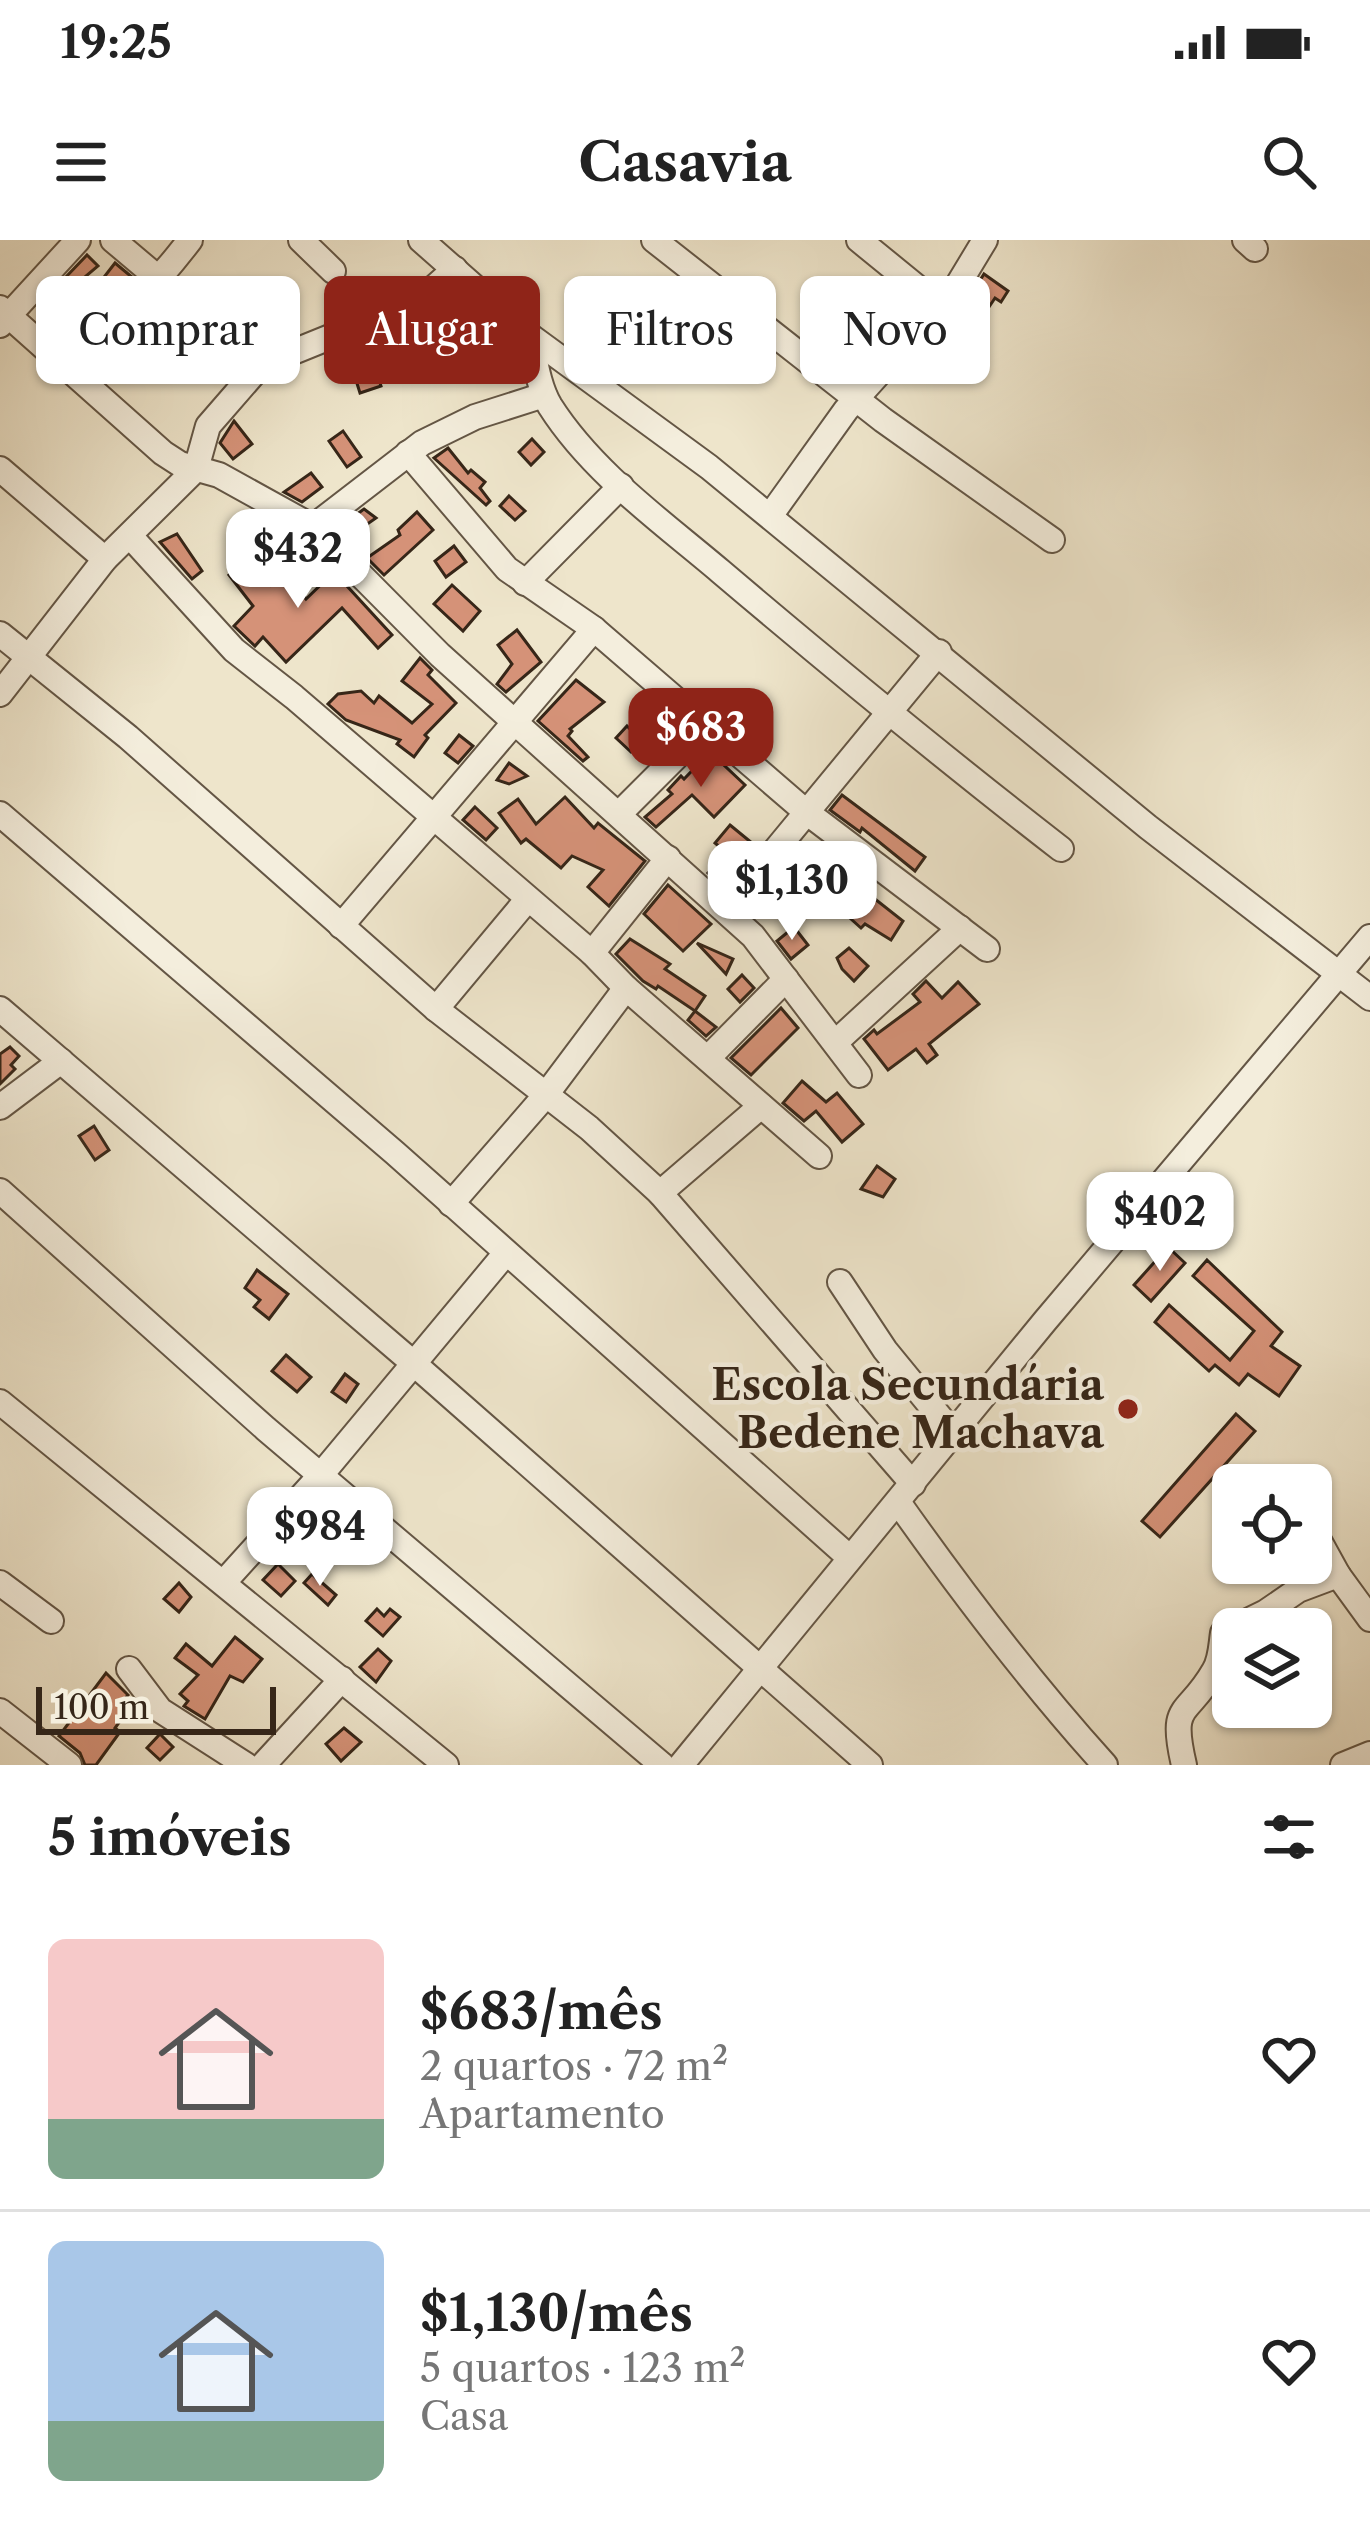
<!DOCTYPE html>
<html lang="pt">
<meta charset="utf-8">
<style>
:root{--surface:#fff;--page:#f6f6f6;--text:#222;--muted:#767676;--line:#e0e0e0;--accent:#8f2418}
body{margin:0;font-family:"Libre Caslon Text",serif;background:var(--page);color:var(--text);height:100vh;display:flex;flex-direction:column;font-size:45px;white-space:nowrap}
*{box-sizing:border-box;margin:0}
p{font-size:39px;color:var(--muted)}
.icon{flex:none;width:66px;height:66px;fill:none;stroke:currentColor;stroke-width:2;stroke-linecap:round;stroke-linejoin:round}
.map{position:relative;height:1525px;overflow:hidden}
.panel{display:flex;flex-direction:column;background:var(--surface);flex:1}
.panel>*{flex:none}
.top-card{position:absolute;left:36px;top:36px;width:1299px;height:108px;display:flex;gap:24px}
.tools{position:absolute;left:1212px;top:1224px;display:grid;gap:24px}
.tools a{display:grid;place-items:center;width:120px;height:120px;border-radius:18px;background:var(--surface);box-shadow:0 3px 9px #0004;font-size:60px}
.scale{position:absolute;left:36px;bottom:30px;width:240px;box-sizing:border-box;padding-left:12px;border:6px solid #362618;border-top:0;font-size:33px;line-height:42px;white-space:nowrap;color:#362618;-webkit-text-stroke:9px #f4eedd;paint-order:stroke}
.price{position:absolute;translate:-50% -102px;padding:0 27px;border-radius:24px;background:#fff;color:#222;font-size:39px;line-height:78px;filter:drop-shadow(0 3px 6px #0008)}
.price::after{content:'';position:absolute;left:50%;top:72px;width:36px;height:27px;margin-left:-18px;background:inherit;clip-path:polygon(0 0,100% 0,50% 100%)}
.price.on{background:var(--accent);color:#fff}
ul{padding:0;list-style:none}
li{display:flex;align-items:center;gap:36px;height:300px;padding:0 48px}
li+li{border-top:3px solid var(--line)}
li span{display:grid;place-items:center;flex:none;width:336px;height:240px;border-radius:18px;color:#555}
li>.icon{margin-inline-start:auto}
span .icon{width:144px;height:144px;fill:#fffc;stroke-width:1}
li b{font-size:51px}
h2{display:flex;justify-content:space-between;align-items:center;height:144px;padding:0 48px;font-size:51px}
.pill{padding:0 42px;border-radius:18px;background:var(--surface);box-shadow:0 3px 9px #0004;font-size:42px;line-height:108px}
.pill.on{background:var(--accent);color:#fff}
.status{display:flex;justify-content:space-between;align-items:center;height:84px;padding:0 60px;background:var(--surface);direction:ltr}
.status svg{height:33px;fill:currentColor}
header{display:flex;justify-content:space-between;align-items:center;height:156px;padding:0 48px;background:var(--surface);font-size:54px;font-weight:700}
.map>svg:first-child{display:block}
</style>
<div class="status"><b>19:25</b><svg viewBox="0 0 49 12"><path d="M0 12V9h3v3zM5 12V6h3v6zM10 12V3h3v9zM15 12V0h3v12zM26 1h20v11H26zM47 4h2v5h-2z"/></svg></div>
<header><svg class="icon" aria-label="menu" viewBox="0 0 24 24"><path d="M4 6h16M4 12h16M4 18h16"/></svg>Casavia<svg class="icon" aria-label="search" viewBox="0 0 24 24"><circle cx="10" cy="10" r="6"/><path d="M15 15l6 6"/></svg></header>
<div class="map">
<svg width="1370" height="1525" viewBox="0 0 1370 1525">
<rect width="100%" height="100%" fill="#eee5cb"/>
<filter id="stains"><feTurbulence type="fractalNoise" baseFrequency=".00167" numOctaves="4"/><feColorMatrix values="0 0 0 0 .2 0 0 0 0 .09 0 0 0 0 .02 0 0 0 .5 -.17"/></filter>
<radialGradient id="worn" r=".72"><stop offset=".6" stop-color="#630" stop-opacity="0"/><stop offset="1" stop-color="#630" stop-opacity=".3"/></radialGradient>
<!-- building -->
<g fill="#d59278" stroke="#362618" stroke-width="3">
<polygon points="87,15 98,26 72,48 64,39"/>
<polygon points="115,23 133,38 117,55 101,41"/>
<polygon points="984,34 1008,51 1001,62 995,58 989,67 971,55"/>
<polygon points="442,68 461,89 440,108 417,83"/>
<polygon points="171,73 188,88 173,103 159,89"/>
<polygon points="371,114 381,146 360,153 350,121"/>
<polygon points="234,181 252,204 233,219 220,203"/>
<polygon points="343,191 361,217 347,227 329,201"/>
<polygon points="532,199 544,212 531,225 519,212"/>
<polygon points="448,208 468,233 471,230 485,242 480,248 490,261 486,265 434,218"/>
<polygon points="311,233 322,247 302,262 284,252"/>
<polygon points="509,256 525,271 515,280 500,266"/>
<polygon points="364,269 376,278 353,294 345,283"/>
<polygon points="417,272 433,290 384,335 367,318 400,295 398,290"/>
<polygon points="177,294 202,331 192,339 160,302"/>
<polygon points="454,306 466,322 446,337 435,321"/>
<polygon points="251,319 271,345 285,333 306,359 334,332 392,395 378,408 342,368 286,422 263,397 255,406 234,386 253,366 229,335"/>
<polygon points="452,345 480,371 463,391 434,364"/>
<polygon points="517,390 541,422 506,452 497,444 512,424 498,405"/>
<polygon points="420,418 432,430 428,435 456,463 425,495 428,498 414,517 397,504 400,500 346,480 328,464 338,454 361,451 374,463 379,456 412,483 432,464 402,441"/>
<polygon points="576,440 604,462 570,489 572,491 568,496 588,517 583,521 538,481"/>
<polygon points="660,476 676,492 658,511 641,495"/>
<polygon points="627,486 642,501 631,512 616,498"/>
<polygon points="459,495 473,506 458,523 445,513"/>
<polygon points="710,512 745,545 714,577 692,555 656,587 645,577 672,554 668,550 681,536 684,539"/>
<polygon points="509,523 527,536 509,544 497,540"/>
<polygon points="842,555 925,617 915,631 862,588 860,592 830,570"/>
<polygon points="565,557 594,588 598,583 645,621 609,666 588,647 603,630 572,616 561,628 526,599 521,603 499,573 518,559 536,584"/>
<polygon points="475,567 497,588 486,600 463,580"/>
<polygon points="730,585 752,603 726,636 729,640 723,647 708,633 727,613 715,603"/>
<polygon points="668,645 711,684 683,711 644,674"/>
<polygon points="861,648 903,681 891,700 865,684 861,688 841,670"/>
<polygon points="794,687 808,705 791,719 777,701"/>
<polygon points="630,699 670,724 665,729 705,756 695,771 658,746 656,749 643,741 616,714"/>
<polygon points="697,703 733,719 726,734"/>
<polygon points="849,708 868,726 854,741 842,729 837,718"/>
<polygon points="742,735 754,748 740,762 728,749"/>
<polygon points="926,741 942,758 958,742 979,764 929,804 937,815 927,823 916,809 888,830 864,799 874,790 877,794 920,762 913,754"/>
<polygon points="781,768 798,788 751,835 731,818"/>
<polygon points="695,771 716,787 706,796 688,780"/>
<polygon points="10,807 19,816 11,825 15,829 0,844 0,814"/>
<polygon points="802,841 826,862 837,853 863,884 842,902 816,871 804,881 783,863"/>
<polygon points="94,886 109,910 95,920 79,896"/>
<polygon points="877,926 895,939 883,957 861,949"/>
<polygon points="1168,1007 1185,1023 1151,1061 1134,1045"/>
<polygon points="1207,1020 1282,1092 1271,1106 1300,1126 1279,1156 1248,1134 1239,1145 1215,1125 1209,1131 1155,1082 1169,1065 1230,1120 1254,1091 1193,1036"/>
<polygon points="257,1030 288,1054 269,1079 254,1067 260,1060 245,1048"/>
<polygon points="286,1115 311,1137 297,1152 272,1131"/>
<polygon points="345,1134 358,1144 346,1162 332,1152"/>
<polygon points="1236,1174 1255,1191 1160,1297 1142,1281"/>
<polygon points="278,1324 295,1341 281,1356 263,1340"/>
<polygon points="312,1334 336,1355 328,1365 304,1343"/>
<polygon points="179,1343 191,1357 179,1372 164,1359"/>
<polygon points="377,1369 384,1376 390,1369 400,1377 383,1396 366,1381"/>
<polygon points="235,1397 262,1419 243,1442 230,1436 205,1479 184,1466 188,1461 180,1454 198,1435 175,1418 186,1404 212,1426"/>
<polygon points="378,1409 391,1421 376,1442 360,1427"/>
<polygon points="106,1433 128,1455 123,1461 131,1466 115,1488 120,1492 96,1525 85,1525 80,1513 59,1496"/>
<polygon points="344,1488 361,1502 341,1521 326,1504"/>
<polygon points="160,1494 173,1507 160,1520 147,1508"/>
</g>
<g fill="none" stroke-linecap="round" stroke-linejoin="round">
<defs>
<g id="minor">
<polyline points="113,0 261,125"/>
<polyline points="301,0 333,31"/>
<polyline points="421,0 530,96 709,227 1148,587 1370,758"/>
<polyline points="654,0 883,180 1052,300"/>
<polyline points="859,0 940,66"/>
<polyline points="1245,0 1255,9"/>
<polyline points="0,68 163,213 180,224 219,235 313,287 440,415 753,696 859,835"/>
<polyline points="0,85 78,0"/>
<path d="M530,96C535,119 538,146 550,166C592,232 661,281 720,331C832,426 945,519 1061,609"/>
<path d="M66,127C112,88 153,49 190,0"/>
<polyline points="408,213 507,329 594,389 805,571 987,709"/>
<polyline points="0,229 105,319"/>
<polyline points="770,276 846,170 956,48 985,0"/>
<polyline points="313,287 422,203 475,177 544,155"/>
<polyline points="130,296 234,410 294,457 592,713 626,748 819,916"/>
<polyline points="525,343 621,246"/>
<polyline points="0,394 128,497 436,769 589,888 660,953 913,1244"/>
<polyline points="0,454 105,319 196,229 208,186 261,125 419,61 455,29"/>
<polyline points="620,573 708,485"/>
<polyline points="0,574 395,913 850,1318"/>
<polyline points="726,670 939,412"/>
<polyline points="341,686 594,389"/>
<polyline points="592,713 668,618"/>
<polyline points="0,769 412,1122 870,1525"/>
<polyline points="436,769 527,660"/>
<polyline points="837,801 960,688"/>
<polyline points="708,818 786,739"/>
<polyline points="0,867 61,821"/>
<polyline points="0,951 266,1189 662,1525"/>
<polyline points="660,953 761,866"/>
<polyline points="451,964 545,856 626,748"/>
<polyline points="840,1042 885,1110 953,1193"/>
<polyline points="0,1162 446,1525"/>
<path d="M898,1262C963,1354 1030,1442 1105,1525"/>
<polyline points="1311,1286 1338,1335 1370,1379"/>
<polyline points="224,1342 320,1236 506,1013"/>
<polyline points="0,1343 51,1381"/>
<polyline points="129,1429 160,1470 246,1525"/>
<polyline points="0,1471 69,1525"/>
<polyline points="263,1525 342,1439"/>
<polyline points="681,1525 1045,1081 1370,697"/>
<path d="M1184,1525C1169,1461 1187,1478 1214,1431C1221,1420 1221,1406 1223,1393L1266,1372L1298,1350L1338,1335"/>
<polyline points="1343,1525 1370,1514"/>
</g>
</defs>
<!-- minor casing -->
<use href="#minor" stroke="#645645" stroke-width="28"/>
<!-- minor -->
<use href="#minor" stroke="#f4eedd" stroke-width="24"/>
</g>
<!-- markers -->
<circle fill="#8f2418" stroke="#f4eedd" stroke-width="4.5" cx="1128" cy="1169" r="12"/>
<g text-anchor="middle" stroke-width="9" stroke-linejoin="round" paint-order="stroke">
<!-- poi labels -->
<g font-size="42" font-weight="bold" fill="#362618" stroke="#f4eedd" text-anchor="end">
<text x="1104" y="1160">Escola Secundária<tspan x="1104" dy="48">Bedene Machava</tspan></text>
</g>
</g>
<rect width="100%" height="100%" filter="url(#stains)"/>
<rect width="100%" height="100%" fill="url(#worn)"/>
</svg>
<div class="tools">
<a><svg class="icon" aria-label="locate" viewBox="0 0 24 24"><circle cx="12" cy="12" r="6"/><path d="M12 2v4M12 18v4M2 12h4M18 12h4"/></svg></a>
<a><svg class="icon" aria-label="layers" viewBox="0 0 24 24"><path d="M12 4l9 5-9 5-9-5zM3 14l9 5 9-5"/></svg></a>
</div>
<div class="scale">100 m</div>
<b class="price" style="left:298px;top:371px">$432</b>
<b class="price on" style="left:701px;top:550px">$683</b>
<b class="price" style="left:792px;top:703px">$1,130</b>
<b class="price" style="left:1160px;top:1034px">$402</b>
<b class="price" style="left:320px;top:1349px">$984</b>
<div class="top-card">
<a class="pill">Comprar</a>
<a class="pill on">Alugar</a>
<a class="pill">Filtros</a>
<a class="pill">Novo</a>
</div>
</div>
<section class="panel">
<h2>5 imóveis<svg class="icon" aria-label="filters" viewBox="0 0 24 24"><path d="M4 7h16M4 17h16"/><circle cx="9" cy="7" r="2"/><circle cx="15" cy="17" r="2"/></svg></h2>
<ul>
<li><span style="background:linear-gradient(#f6c9c9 75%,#7fa58c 0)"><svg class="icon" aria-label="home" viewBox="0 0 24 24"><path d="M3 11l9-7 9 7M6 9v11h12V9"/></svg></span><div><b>$683/mês</b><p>2 quartos · 72 m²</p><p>Apartamento</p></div><svg class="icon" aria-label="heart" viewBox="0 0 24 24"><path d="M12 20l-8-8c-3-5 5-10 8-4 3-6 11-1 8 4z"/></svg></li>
<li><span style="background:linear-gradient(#a9c7e8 75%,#7fa58c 0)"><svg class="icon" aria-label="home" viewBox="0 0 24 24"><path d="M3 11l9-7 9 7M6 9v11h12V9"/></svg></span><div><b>$1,130/mês</b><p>5 quartos · 123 m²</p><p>Casa</p></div><svg class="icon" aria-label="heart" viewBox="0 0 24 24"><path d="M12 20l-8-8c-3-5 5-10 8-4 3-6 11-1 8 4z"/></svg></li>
</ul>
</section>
